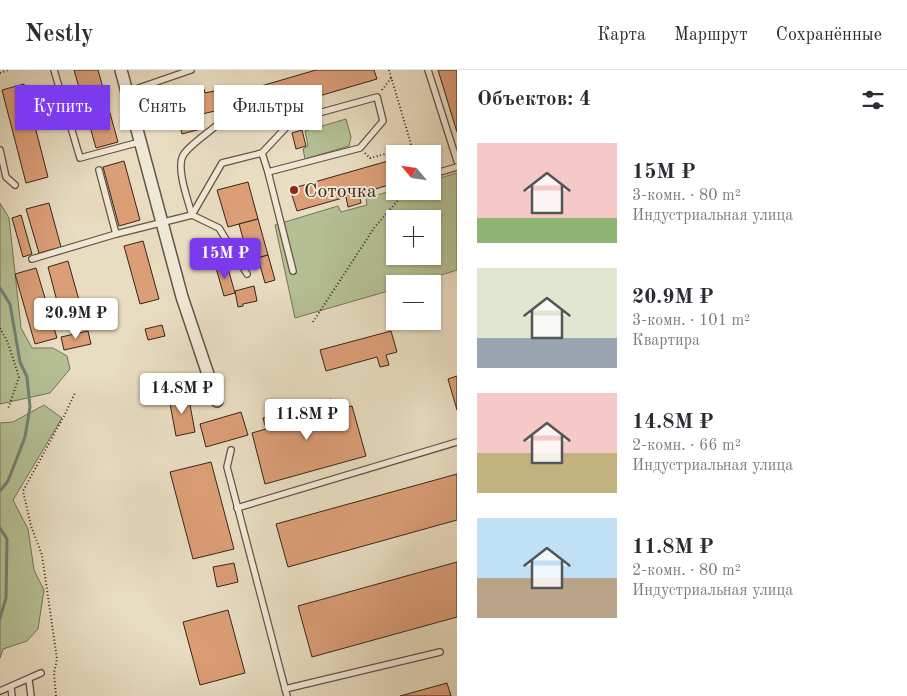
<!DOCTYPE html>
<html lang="ru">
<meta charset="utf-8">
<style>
:root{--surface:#fff;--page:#f2f2f3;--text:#2b2b33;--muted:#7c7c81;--line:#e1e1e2;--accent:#7c3aed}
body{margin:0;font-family:"Old Standard TT",serif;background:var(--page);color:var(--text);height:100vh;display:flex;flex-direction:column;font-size:19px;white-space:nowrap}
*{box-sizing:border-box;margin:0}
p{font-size:16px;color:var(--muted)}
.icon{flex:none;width:28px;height:28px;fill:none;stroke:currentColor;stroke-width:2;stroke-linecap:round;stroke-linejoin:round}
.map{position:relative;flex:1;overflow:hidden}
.details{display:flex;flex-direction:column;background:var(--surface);width:450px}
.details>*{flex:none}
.guide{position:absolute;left:15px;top:15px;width:366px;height:45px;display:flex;gap:10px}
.needle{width:32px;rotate:299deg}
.fabs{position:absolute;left:386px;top:75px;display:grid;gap:10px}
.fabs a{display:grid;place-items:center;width:55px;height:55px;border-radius:0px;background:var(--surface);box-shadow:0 1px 4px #0004;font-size:25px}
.price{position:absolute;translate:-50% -42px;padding:0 11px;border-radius:5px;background:#fff;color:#222;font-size:16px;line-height:32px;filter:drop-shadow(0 1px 2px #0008)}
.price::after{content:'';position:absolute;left:50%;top:30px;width:15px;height:11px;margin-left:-8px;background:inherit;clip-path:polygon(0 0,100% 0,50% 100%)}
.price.on{background:var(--accent);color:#fff}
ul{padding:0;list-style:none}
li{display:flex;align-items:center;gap:15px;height:125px;padding:0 20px}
li span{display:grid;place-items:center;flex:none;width:140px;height:100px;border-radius:0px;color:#555}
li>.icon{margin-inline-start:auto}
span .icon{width:60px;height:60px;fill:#fffc;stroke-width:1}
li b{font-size:21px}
h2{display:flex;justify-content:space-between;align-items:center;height:60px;padding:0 20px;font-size:21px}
.tag{padding:0 18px;border-radius:0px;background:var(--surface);box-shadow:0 1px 4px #0004;font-size:18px;line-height:45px}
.tag.on{background:var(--accent);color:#fff}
header{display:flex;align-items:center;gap:30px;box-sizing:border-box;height:70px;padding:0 25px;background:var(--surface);border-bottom:1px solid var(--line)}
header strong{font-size:24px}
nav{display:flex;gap:28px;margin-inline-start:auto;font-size:18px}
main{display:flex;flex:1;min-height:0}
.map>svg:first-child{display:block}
</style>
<header>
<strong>Nestly</strong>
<nav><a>Карта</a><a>Маршрут</a><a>Сохранённые</a></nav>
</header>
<main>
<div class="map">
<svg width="457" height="626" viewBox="0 0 457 626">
<rect width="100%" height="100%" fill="#e8dcc1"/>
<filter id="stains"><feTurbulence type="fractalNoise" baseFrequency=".004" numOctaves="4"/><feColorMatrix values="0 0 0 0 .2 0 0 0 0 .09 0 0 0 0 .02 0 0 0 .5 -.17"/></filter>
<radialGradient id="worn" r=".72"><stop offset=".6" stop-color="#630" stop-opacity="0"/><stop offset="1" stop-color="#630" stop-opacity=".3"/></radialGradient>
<!-- green -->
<g fill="#b4c094" stroke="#767256" fill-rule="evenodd">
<polygon points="346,49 351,67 349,76 305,89 303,79 308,76 305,61"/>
<path d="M457,103V200L412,214H395V219L295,248L275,155L338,136L341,142L367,135L366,128L395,120L432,121L433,110ZM395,149H432V186H395Z"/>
<polygon points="0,133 9,148 21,258 32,278 53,278 67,286 70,299 50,323 0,334"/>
<polygon points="44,335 62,348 13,430 28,459 34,500 44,520 38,559 27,571 3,579 0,588 0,353 13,352"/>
</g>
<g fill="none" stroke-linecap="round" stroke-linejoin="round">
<!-- stream -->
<g stroke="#718074" stroke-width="3">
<polyline points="0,218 10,234 20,292 27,307 30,337 25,367 8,411 0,421"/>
<polyline points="0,458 7,469 6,528 0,548"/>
</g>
</g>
<!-- building -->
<g fill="#db9e77" stroke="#382518">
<polygon points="74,0 98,0 118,72 96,78"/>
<polygon points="316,0 374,0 377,9 268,41 261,16"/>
<polygon points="438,0 457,0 457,62"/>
<polygon points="24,14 48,107 26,113 2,20"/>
<polygon points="190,16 192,22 204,19 205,23 214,21 219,40 198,45 201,59 182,64 178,48 173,50 170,39 175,38 175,31 180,26 179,19"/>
<polygon points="265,31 271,52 250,58 244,37"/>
<polygon points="302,60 306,76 296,79 292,63"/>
<polygon points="395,89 395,113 359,124 361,133 348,137 346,127 297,141 290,119"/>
<polygon points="124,91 140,150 119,156 103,97"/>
<polygon points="248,112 258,149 228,157 217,120"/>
<polygon points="49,133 61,177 39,183 26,139"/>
<polygon points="21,145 32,184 23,187 12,148"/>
<polygon points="258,149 268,185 249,190 239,154"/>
<polygon points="143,171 159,229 140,234 124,176"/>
<polygon points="268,185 275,210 265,213 258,188"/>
<polygon points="68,191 84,248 63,254 48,197"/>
<polygon points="227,195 235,223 224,226 216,198"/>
<polygon points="36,198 57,268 35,274 15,204"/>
<polygon points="254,216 257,231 243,234 243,236 238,237 235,221"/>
<polygon points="162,255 165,266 148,270 145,259"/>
<polygon points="88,261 91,274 64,280 61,267"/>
<polygon points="391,261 397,282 386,285 389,295 380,297 377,287 326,301 320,280"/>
<polygon points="457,306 457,340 448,309"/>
<polygon points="188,324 195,362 176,366 169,328"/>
<polygon points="331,329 334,340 352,336 366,386 265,414 252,363 266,359 263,348"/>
<polygon points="241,342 248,365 206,377 200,354"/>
<polygon points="211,392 234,479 193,489 170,402"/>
<polygon points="457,404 457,450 288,497 276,454"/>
<polygon points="457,492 457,547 312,587 298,536"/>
<polygon points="234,493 238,512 217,517 213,497"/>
<polygon points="228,540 245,603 200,615 183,552"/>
<polygon points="447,613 451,626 400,626"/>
</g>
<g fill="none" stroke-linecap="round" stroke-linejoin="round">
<defs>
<g id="service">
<polyline points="54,0 80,88 140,72"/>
<polyline points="428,0 457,91"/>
<polyline points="127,22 191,0"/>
<path d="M217,55C208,63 191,74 184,84C175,96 188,130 192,145L219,158L247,204"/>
<polyline points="0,80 6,107 15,115"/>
<polyline points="99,100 116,164"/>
<polyline points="268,102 293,201"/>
<polyline points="433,104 457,97"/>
<polyline points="32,189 116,164 192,145 222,93 262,83 293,50 377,27 383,51 360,78 268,102 262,83"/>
<polyline points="231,380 227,397 287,626"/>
<polyline points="237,438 457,372"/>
<polyline points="29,610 31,626"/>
<polyline points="11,618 12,626"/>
<polyline points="285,619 440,582"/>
<polyline points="0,621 41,603"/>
</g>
<polyline id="minor" points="121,0 182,227 217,331"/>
</defs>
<!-- service casing -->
<use href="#service" stroke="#645342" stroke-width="8"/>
<!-- minor casing -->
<use href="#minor" stroke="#645342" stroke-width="14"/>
<!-- path -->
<g stroke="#382518" stroke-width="2" stroke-dasharray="1 2.5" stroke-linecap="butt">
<polyline points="389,0 414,84"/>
<polyline points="0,3 8,0"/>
<polyline points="382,20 391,8"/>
<polyline points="365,83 370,88 412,77"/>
<polyline points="313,252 374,158 406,121"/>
<polyline points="0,258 8,273 19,307 8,339"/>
<polyline points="56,626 54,603 57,589 42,485 31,456 23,421 64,346 75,323"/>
</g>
<!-- service -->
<use href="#service" stroke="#f0e8d7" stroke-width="5.5"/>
<!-- minor -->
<use href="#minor" stroke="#f0e8d7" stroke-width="11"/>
</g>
<!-- markers -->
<circle fill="#8f2418" stroke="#f0e8d7" stroke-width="2" cx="294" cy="120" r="5"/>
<g text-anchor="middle" stroke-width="4" stroke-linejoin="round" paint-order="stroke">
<!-- poi labels -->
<g font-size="20" fill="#382518" stroke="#f0e8d7" text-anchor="start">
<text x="304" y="127">Соточка</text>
</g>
</g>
<rect width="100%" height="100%" filter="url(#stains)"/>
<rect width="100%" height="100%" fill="url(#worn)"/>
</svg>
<div class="fabs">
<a><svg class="needle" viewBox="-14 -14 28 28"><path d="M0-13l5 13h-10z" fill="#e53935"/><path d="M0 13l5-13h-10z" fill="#7c7c81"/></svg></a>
<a>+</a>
<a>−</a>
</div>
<b class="price on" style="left:225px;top:210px">15M ₽</b>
<b class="price" style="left:76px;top:270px">20.9M ₽</b>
<b class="price" style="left:182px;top:345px">14.8M ₽</b>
<b class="price" style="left:307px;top:371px">11.8M ₽</b>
<div class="guide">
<a class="tag on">Купить</a>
<a class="tag">Снять</a>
<a class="tag">Фильтры</a>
</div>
</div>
<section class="details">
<h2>Объектов: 4<svg class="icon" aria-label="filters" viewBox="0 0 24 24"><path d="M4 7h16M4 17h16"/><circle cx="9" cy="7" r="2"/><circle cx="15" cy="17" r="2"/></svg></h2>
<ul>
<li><span style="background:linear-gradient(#f6c9c9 75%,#8fb573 0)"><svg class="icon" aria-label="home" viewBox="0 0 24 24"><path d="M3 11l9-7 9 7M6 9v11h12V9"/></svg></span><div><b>15M ₽</b><p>3-комн. · 80 m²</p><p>Индустриальная улица</p></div></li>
<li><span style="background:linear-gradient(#dfe7d0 70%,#9aa5b1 0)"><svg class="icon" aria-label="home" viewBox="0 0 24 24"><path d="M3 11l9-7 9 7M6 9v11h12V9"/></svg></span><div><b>20.9M ₽</b><p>3-комн. · 101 m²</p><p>Квартира</p></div></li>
<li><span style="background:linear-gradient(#f6c9c9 60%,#c2b280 0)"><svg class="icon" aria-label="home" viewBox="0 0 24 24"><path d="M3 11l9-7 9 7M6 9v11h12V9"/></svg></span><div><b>14.8M ₽</b><p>2-комн. · 66 m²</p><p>Индустриальная улица</p></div></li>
<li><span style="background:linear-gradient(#bfe0f5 60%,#b9a48a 0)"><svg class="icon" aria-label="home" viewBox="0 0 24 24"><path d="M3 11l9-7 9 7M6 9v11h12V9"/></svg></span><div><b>11.8M ₽</b><p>2-комн. · 80 m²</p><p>Индустриальная улица</p></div></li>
</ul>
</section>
</main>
